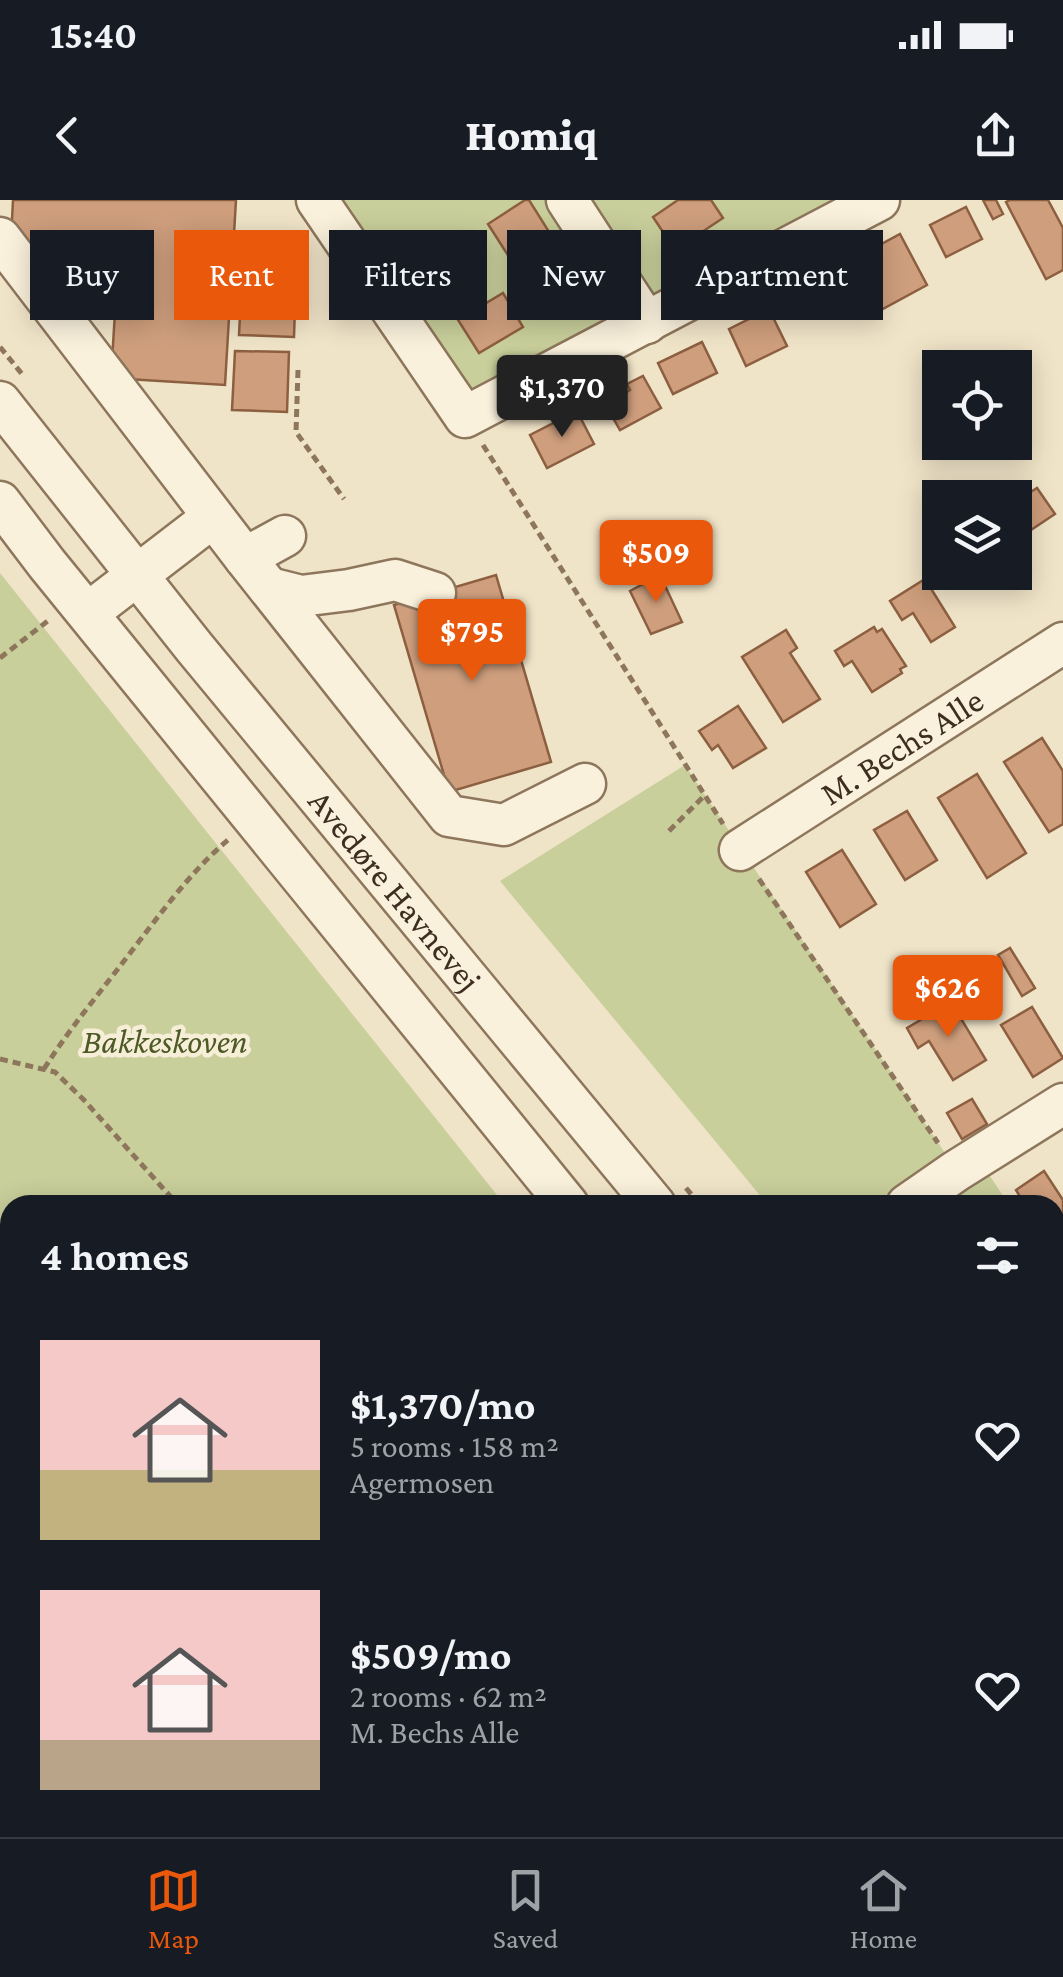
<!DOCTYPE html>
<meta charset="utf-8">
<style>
:root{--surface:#171b24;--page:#20242c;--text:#f1f3f6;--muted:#9ea1a6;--line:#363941;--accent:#ea580c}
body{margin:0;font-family:"Crimson Pro",serif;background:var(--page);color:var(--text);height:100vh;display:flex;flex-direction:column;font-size:38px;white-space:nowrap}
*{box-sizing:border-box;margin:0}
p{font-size:32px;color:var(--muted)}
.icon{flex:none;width:55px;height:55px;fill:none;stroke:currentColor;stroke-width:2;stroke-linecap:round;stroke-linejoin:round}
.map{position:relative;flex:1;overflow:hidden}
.sheet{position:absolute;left:0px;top:995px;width:1065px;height:642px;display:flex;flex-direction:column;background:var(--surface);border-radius:30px 30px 0 0;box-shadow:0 5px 25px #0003}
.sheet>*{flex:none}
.top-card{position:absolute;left:30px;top:30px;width:1005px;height:90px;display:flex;gap:20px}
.fabs{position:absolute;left:922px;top:150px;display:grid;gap:20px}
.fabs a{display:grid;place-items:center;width:110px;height:110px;border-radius:0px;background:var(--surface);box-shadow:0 5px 25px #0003;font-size:50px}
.price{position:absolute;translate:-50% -85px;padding:0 22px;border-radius:10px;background:var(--accent);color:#fff;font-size:32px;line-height:65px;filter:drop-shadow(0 2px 5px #0008)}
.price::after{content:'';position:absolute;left:50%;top:60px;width:30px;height:22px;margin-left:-15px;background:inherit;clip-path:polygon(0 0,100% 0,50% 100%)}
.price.current{background:#222;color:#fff}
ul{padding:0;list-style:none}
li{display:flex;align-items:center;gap:30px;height:250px;padding:0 40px}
li span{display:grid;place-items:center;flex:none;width:280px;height:200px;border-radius:0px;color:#555}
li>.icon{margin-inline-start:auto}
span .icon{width:120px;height:120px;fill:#fffc;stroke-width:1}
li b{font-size:42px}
h2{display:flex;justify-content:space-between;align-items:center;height:120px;padding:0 40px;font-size:42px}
.tag{padding:0 35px;border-radius:0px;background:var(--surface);box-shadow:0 5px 25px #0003;font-size:35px;line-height:90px}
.tag.current{background:var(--accent);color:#fff}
.status{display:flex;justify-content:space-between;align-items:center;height:70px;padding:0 50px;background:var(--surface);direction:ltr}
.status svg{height:28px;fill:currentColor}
header{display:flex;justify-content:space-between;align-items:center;height:130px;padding:0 40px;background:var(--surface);font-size:45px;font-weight:800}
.menu{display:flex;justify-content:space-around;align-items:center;height:140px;border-top:2px solid var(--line);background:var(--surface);font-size:28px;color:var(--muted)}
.menu a{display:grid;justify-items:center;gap:5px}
.menu .current{color:var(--accent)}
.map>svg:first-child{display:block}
</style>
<div class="status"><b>15:40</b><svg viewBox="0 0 49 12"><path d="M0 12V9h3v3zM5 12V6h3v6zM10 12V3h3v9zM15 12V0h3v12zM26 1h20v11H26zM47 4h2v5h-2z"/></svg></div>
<header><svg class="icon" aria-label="back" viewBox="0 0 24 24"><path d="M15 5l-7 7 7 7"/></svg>Homiq<svg class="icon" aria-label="share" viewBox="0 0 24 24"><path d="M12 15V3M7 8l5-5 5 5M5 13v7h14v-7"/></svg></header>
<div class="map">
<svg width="1063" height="1637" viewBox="0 0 1063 1637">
<rect width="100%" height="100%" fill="#f0e4c8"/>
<!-- green -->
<g fill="#c9cf9b">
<polygon points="331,0 851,0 467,197"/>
<polygon points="0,373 505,1005 10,1005 10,1628 957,1628 955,1637 0,1637"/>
<polygon points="685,565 945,953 872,1005 768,1005 500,681"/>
<polygon points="990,976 1009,1005 940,1005"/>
<polygon points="1055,1078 1063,1090 1063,1228 1055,1218"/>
</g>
<!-- building -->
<g fill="#cf9f7d" stroke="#8d5f41" stroke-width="2.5">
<polygon points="13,0 236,0 225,185 111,178 119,46 11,40"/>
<polygon points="525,0 529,0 551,35 511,60 488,24"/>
<polygon points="678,0 711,0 723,18 675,50 653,17"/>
<polygon points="983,0 996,0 1003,14 993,19"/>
<polygon points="1010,0 1048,0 1063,28 1063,70 1046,79 1006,2"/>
<polygon points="966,7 982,39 946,57 930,25"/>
<polygon points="900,34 927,85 879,111 852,60"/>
<polygon points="547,71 563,93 545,106 529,84"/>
<polygon points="242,75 296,77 294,137 239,135"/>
<polygon points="503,93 523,127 479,153 458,120"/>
<polygon points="769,109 787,146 746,166 729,129"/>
<polygon points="702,142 717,173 673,194 658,163"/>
<polygon points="235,151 289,152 287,212 232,210"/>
<polygon points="643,176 661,208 620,230 605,204 630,190 627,184"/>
<polygon points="577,211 594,244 547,268 530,235"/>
<polygon points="1037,288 1055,314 1016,340 1015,302"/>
<polygon points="957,372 991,372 967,388"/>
<polygon points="496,375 551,562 449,592 394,405"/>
<polygon points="660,375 682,422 651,434 630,391"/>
<polygon points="925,379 955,427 931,442 913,413 902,420 890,401"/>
<polygon points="874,427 877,432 882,429 906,466 900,469 902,473 872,492 852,461 844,466 835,451"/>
<polygon points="786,430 797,448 790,453 820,499 783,522 742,457"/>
<polygon points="738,506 766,548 733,568 718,545 712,550 699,531"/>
<polygon points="1042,538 1063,571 1063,624 1049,632 1004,562"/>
<polygon points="977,574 1026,653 987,678 938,598"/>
<polygon points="907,611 937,660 905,680 874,630"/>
<polygon points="842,650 876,704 840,727 806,672"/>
<polygon points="1010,748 1035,788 1022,796 998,755"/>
<polygon points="951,802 986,860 953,880 929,841 918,848 907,828"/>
<polygon points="1032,807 1063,858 1033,877 1001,825"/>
<polygon points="972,899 987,924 962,939 947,913"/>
<polygon points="1044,971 1063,1000 1063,1029 1055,1034 1055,1005 1025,1005 1016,990"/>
</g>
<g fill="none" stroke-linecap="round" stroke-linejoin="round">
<defs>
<g id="minor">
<polyline points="317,0 465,217 879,0"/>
<polyline points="567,0 647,123"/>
<polyline points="0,38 245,358 449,616 504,625 585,584"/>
<path id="s1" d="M0,202L194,447L655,1005"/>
<polyline points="0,302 47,364 568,1005"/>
<polyline points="245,358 285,336"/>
<polyline points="269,388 301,396 349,390 395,380 435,393"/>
<polyline points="88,413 213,317"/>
<path id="s2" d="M740,650L1063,443"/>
<polyline points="907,1005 956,971 1063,904"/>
<polyline points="1055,1316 1063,1326"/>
<polyline points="1055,1489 1063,1499"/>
<polyline points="1055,1604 1063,1614"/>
</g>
</defs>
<!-- minor casing -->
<use href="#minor" stroke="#8d765c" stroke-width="45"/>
<!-- path -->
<g stroke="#8d765c" stroke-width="5" stroke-dasharray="8 5" stroke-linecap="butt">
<polyline points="0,147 22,174"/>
<polyline points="298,170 296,232 344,299"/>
<polyline points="483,245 723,624"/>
<polyline points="0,458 49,420"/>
<polyline points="669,631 705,595"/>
<polyline points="759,679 938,943"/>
<polyline points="0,859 55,872 83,899 178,1005"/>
<path d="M44,869C69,829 99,794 127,757C159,716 189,673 228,640"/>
<polyline points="686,988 700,1005"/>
<polyline points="1055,1435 1063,1445"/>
<polyline points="0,1530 10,1535"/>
<polyline points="162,1628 175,1637"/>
<polyline points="237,1637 243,1628"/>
</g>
<!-- minor -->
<use href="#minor" stroke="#faf1dc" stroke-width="40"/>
</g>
<g text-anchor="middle" stroke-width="9" stroke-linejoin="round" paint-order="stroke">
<!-- street labels -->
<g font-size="35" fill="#3d2e20" stroke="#f7eed8">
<text dy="12" stroke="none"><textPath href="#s2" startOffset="192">M. Bechs Alle</textPath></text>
<text dy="12" stroke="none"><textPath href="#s1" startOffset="628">Avedøre Havnevej</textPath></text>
</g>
<!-- park labels -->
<g font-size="35" font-style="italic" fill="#4d5a26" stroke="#f7eed8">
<text x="165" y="853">Bakkeskoven</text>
</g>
</g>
</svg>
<div class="fabs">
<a><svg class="icon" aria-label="locate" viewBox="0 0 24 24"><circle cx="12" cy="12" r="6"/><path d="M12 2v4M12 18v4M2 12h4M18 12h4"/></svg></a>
<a><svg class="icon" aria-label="layers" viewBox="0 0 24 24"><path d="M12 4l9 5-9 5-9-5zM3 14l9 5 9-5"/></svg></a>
</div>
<b class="price current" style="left:562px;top:240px">$1,370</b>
<b class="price" style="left:656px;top:405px">$509</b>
<b class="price" style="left:472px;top:484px">$795</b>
<b class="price" style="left:948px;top:840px">$626</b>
<div class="top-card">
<a class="tag">Buy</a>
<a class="tag current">Rent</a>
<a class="tag">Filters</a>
<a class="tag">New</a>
<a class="tag">Apartment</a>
</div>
<section class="sheet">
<h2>4 homes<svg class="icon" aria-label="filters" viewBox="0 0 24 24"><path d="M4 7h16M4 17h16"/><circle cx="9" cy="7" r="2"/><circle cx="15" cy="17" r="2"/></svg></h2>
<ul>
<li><span style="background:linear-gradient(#f6c9c9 65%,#c2b280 0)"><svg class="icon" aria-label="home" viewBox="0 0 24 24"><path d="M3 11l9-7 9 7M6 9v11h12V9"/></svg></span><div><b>$1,370/mo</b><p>5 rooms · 158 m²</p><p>Agermosen</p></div><svg class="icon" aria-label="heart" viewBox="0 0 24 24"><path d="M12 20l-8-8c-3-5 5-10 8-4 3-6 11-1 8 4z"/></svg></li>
<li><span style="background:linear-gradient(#f6c9c9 75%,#b9a48a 0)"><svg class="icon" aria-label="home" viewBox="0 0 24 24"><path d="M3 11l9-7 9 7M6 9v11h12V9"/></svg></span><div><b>$509/mo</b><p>2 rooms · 62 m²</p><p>M. Bechs Alle</p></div><svg class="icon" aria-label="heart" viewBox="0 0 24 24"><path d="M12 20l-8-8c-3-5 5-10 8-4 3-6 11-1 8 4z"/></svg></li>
</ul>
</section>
</div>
<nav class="menu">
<a class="current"><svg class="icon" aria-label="map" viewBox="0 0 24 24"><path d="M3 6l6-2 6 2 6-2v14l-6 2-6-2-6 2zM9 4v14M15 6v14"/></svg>Map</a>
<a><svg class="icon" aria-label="saved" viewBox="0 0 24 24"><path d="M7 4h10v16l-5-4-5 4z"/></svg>Saved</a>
<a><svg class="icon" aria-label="home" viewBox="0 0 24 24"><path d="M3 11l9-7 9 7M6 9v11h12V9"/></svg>Home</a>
</nav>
